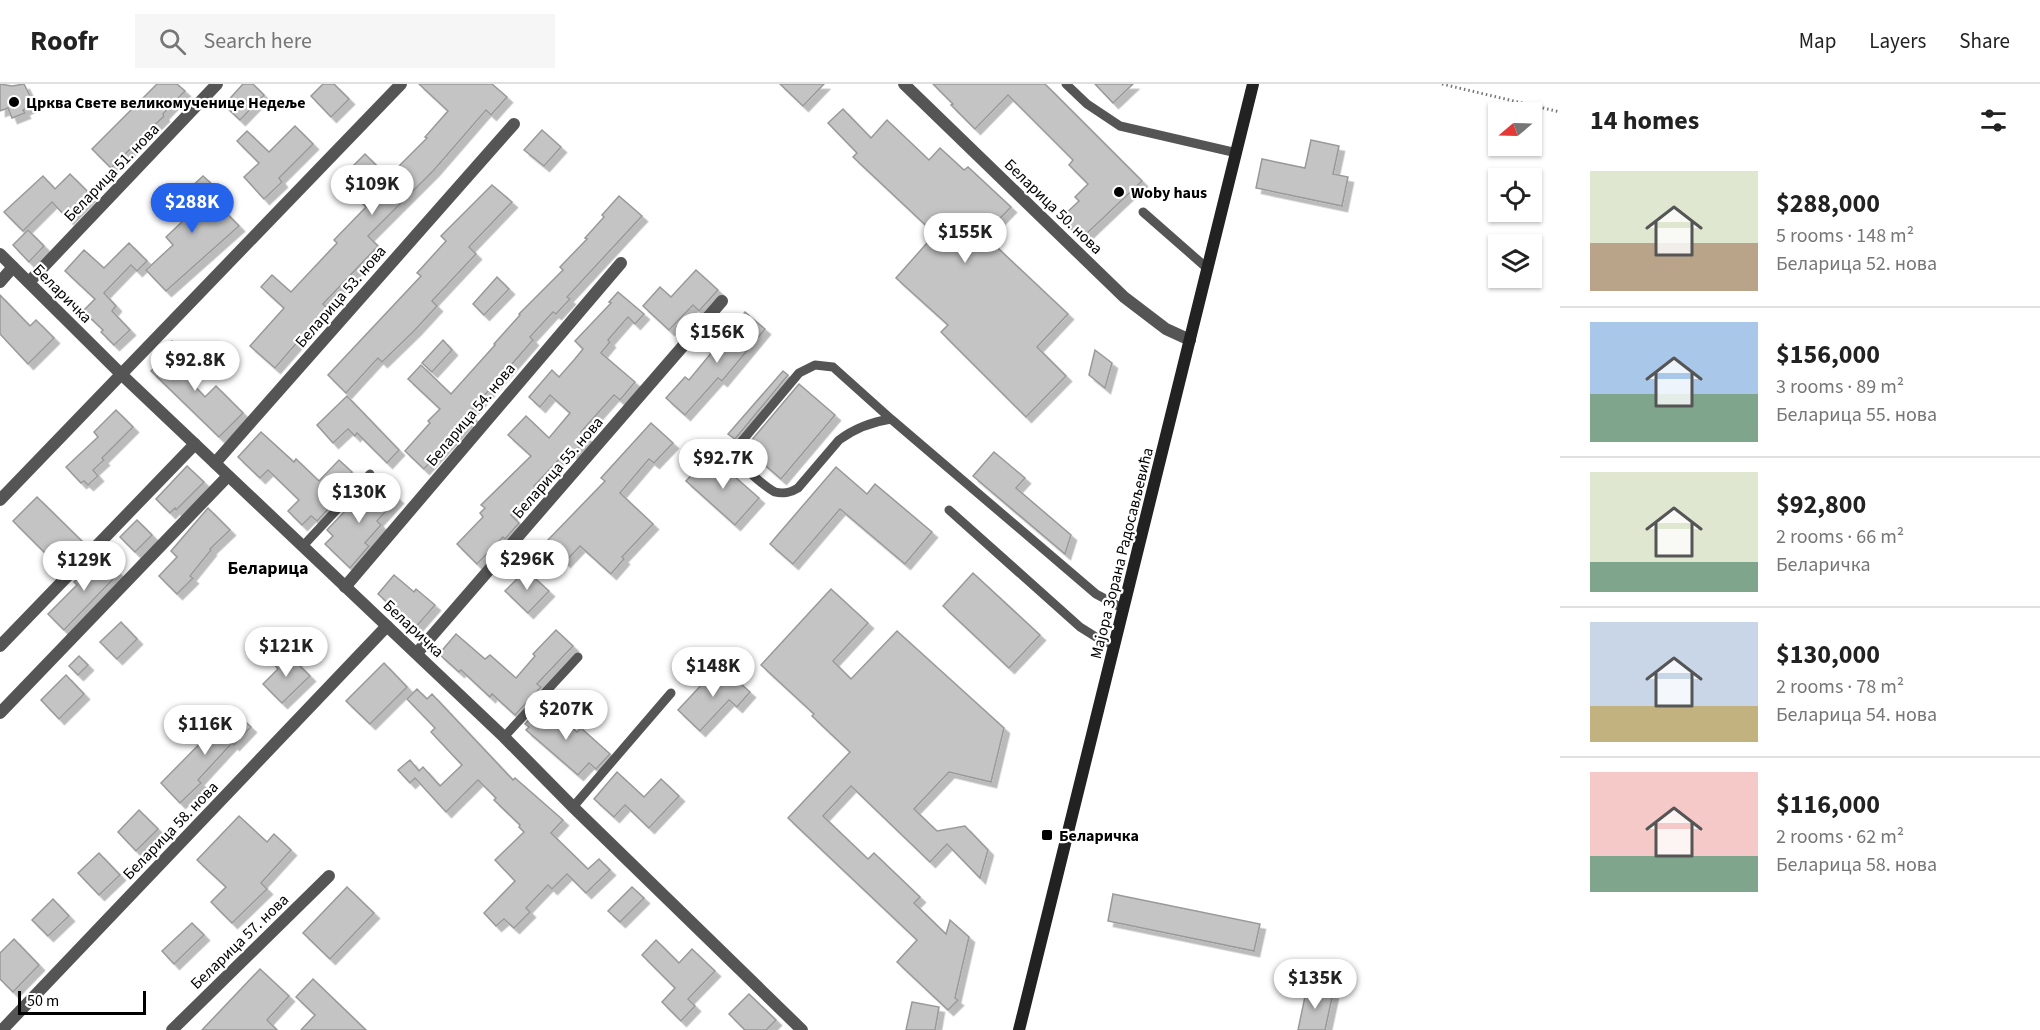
<!DOCTYPE html>
<meta charset="utf-8">
<style>
:root{--surface:#fff;--page:#f6f6f6;--text:#222;--muted:#767676;--line:#e0e0e0;--accent:#2563eb}
body{margin:0;font-family:"Source Sans 3",sans-serif;background:var(--page);color:var(--text);height:100vh;display:flex;flex-direction:column;font-size:22px;white-space:nowrap}
*{box-sizing:border-box;margin:0}
p{font-size:20px;color:var(--muted)}
.icon{flex:none;width:33px;height:33px;fill:none;stroke:currentColor;stroke-width:2;stroke-linecap:round;stroke-linejoin:round}
.map{position:relative;flex:1;overflow:hidden}
.details{display:flex;flex-direction:column;background:var(--surface);width:480px}
.details>*{flex:none}
.needle{width:39px;rotate:251deg}
.tools{position:absolute;left:1488px;top:18px;display:grid;gap:12px}
.tools a{display:grid;place-items:center;width:54px;height:54px;border-radius:0px;background:var(--surface);box-shadow:0 2px 4px #0004;font-size:30px}
.scale{position:absolute;left:18px;bottom:15px;width:128px;box-sizing:border-box;padding-left:6px;border:3px solid #000;border-top:0;font-size:16px;line-height:21px;white-space:nowrap;color:#000;-webkit-text-stroke:4px #fff;paint-order:stroke}
.price{position:absolute;translate:-50% -51px;padding:0 14px;border-radius:21px;background:#fff;color:#222;font-size:20px;line-height:39px;filter:drop-shadow(0 2px 3px #0008)}
.price::after{content:'';position:absolute;left:50%;top:36px;width:18px;height:14px;margin-left:-9px;background:inherit;clip-path:polygon(0 0,100% 0,50% 100%)}
.price.active{background:var(--accent);color:#fff}
ul{padding:0;list-style:none}
li{display:flex;align-items:center;gap:18px;height:150px;padding:0 30px}
li+li{border-top:2px solid var(--line)}
li span{display:grid;place-items:center;flex:none;width:168px;height:120px;border-radius:0px;color:#555}
li>.icon{margin-inline-start:auto}
span .icon{width:72px;height:72px;fill:#fffc;stroke-width:1}
li b{font-size:26px}
h2{display:flex;justify-content:space-between;align-items:center;height:72px;padding:0 30px;font-size:26px}
header{display:flex;align-items:center;gap:36px;box-sizing:border-box;height:84px;padding:0 30px;background:var(--surface);border-bottom:2px solid var(--line)}
header strong{font-size:28px}
nav{display:flex;gap:33px;margin-inline-start:auto;font-size:21px}
.search{width:420px;height:54px;background:var(--page);display:flex;align-items:center;gap:15px;box-sizing:border-box;padding:0 21px;border-radius:0px;color:var(--muted);font-size:22px}
main{display:flex;flex:1;min-height:0}
.map>svg:first-child{display:block}
</style>
<header>
<strong>Roofr</strong>
<div class="search"><svg class="icon" aria-label="search" viewBox="0 0 24 24"><circle cx="10" cy="10" r="6"/><path d="M15 15l6 6"/></svg>Search here</div>
<nav><a>Map</a><a>Layers</a><a>Share</a></nav>
</header>
<main>
<div class="map">
<svg width="1560" height="946" viewBox="0 0 1560 946">
<defs>
<filter id="shadow"><feDropShadow dx="5.5" dy="5.5" stdDeviation="0" flood-color="#0004"/></filter>
</defs>
<rect width="100%" height="100%" fill="#fff"/>
<!-- building -->
<g fill="#c4c4c4" stroke="#999" stroke-width="1.5" filter="url(#shadow)">
<polygon points="0,0 12,2 24,0 30,12 27,13 31,22 23,26 25,29 12,34 8,24 0,27"/>
<polygon points="157,0 177,0 185,7 163,30 164,32 111,84 92,65"/>
<polygon points="243,0 253,0 264,11 240,36 224,21"/>
<polygon points="323,0 334,0 349,15 331,33 311,12"/>
<polygon points="419,0 492,0 507,13 491,31 486,26 434,86 368,152 378,162 323,220 327,224 275,284 250,262 284,224 261,203 272,191 291,208 337,159 334,156 366,123 362,119 371,109 348,87 365,70 388,93 427,54 425,53 448,27"/>
<polygon points="780,0 824,0 803,22"/>
<polygon points="933,0 1045,0 1142,97 1081,155 1061,134 1079,117 1075,113 1088,100 1069,81 1073,76 1008,11 975,45 951,21 953,20"/>
<polygon points="1095,0 1133,0 1113,19"/>
<polygon points="843,25 871,54 887,36 929,76 940,64 964,86 968,83 1011,123 984,151 1068,230 1037,263 1066,292 1026,333 941,248 948,241 896,194 935,150 853,73 857,69 828,39"/>
<polygon points="295,42 313,60 279,94 282,98 264,115 244,93 259,79 237,57 247,47 269,68"/>
<polygon points="542,46 561,63 544,82 524,66"/>
<polygon points="1311,56 1339,62 1333,90 1348,93 1342,122 1256,104 1262,75 1305,84"/>
<polygon points="70,90 91,111 68,135 52,118 23,147 4,128 43,92 55,105"/>
<polygon points="203,92 214,102 207,109 239,142 166,207 146,186 173,161 166,153 184,136 171,122"/>
<polygon points="492,101 512,118 469,163 476,170 432,217 437,222 415,246 382,278 378,274 346,309 328,291 421,192 417,189 446,157 441,152"/>
<polygon points="619,112 642,132 567,213 570,215 556,230 553,228 530,253 533,256 469,329 472,332 424,385 405,367 430,339 428,337 440,325 408,295 421,281 451,310 495,261 494,260 520,231 519,230 563,186 560,183 587,155 585,154 604,133 602,131"/>
<polygon points="28,146 44,162 29,178 13,161"/>
<polygon points="129,159 147,177 137,187 131,181 104,209 116,222 112,227 130,246 114,261 101,248 103,246 83,227 95,215 65,187 84,166 104,184"/>
<polygon points="696,186 718,206 699,227 693,221 669,246 643,222 660,203 671,213"/>
<polygon points="497,193 509,205 484,231 473,220"/>
<polygon points="618,208 644,230 635,240 628,233 608,256 610,258 601,269 635,298 620,316 614,311 581,348 588,354 573,370 568,366 534,402 537,405 511,431 519,439 505,455 503,453 477,480 457,460 483,433 480,429 485,424 481,421 531,372 508,351 526,332 549,354 570,329 550,311 540,323 529,313 552,286 559,293 574,276 583,265 575,257 611,219 609,218"/>
<polygon points="0,211 30,242 36,236 54,254 28,280 0,250"/>
<polygon points="745,228 765,245 722,297 718,294 685,331 666,314 685,293 689,296"/>
<polygon points="443,256 452,266 432,288 422,279"/>
<polygon points="172,257 193,277 181,288 205,313 216,302 243,329 219,353 151,287 163,275 159,271"/>
<polygon points="1095,266 1112,279 1105,304 1089,291"/>
<polygon points="783,287 788,291 735,355 728,350"/>
<polygon points="799,300 835,331 781,395 745,364"/>
<polygon points="347,312 399,366 387,379 357,349 355,352 348,345 333,359 317,341"/>
<polygon points="116,326 133,343 102,374 104,376 93,386 98,392 88,401 84,397 81,399 66,383 98,353 94,348"/>
<polygon points="651,339 673,359 654,379 649,375 620,409 653,440 622,473 624,475 611,490 580,462 565,478 546,458 605,397 601,394"/>
<polygon points="261,348 294,378 296,375 319,397 339,376 352,388 348,392 353,398 317,437 311,432 302,441 288,427 299,416 268,386 260,394 238,373"/>
<polygon points="994,368 1025,394 1016,404 1071,451 1065,470 973,392"/>
<polygon points="710,371 759,414 735,441 686,397"/>
<polygon points="187,382 204,398 176,426 175,424 170,429 156,415"/>
<polygon points="836,383 867,410 875,400 932,448 905,480 840,425 793,480 770,460"/>
<polygon points="379,397 398,414 377,437 381,441 365,459 369,462 350,484 325,460 333,452 327,446 363,408 366,412"/>
<polygon points="37,413 86,461 62,486 13,437"/>
<polygon points="208,424 230,446 210,465 211,466 190,492 193,494 177,510 159,492 177,473 171,467"/>
<polygon points="137,436 152,451 135,468 120,453"/>
<polygon points="102,472 119,489 64,546 48,530 77,501 74,498 97,473 99,475"/>
<polygon points="526,486 549,507 528,529 505,507"/>
<polygon points="973,489 1040,551 1009,584 943,522"/>
<polygon points="394,491 414,508 416,505 435,521 415,544 378,510"/>
<polygon points="831,505 868,539 833,577 851,595 897,547 1004,644 991,698 949,688 914,725 937,747 965,742 988,766 980,794 947,760 930,778 851,702 823,732 868,775 874,769 920,813 914,819 946,850 950,836 969,853 955,914 958,916 948,926 897,878 917,856 788,734 850,668 812,632 814,630 761,581"/>
<polygon points="121,538 137,555 117,575 100,558"/>
<polygon points="556,546 573,562 537,600 541,603 515,631 492,610 490,613 461,586 459,588 439,570 456,550 485,575 490,571 516,594 535,572 533,570"/>
<polygon points="286,568 310,592 282,619 263,600 278,585 274,580"/>
<polygon points="79,572 88,581 78,591 69,582"/>
<polygon points="384,579 407,603 370,640 346,617"/>
<polygon points="720,581 750,608 737,623 729,616 700,647 678,626"/>
<polygon points="66,591 84,610 59,635 41,616"/>
<polygon points="417,605 427,615 432,610 513,696 515,694 563,736 551,749 588,785 599,775 610,786 586,809 567,790 552,805 548,801 526,824 530,828 514,844 504,835 496,842 484,829 515,797 495,776 524,748 519,743 520,741 494,716 496,714 478,696 446,728 415,694 410,699 398,686 410,676 419,687 423,683 440,702 462,681 431,648 435,644 407,615"/>
<polygon points="545,619 577,648 581,644 610,670 596,685 589,679 578,691 526,646 529,643 525,640"/>
<polygon points="233,626 251,643 234,661 232,659 198,696 201,699 180,719 161,699"/>
<polygon points="617,688 644,713 661,695 679,712 649,744 625,721 614,733 594,715"/>
<polygon points="139,726 158,745 136,767 118,748"/>
<polygon points="239,732 267,758 274,750 291,766 261,799 267,805 232,839 211,818 226,803 197,776"/>
<polygon points="99,769 120,791 99,811 78,789"/>
<polygon points="347,803 374,829 330,875 303,849"/>
<polygon points="632,803 644,814 620,838 608,827"/>
<polygon points="1113,810 1260,840 1254,867 1108,837"/>
<polygon points="53,815 69,832 48,852 32,836"/>
<polygon points="192,839 204,851 174,880 162,867"/>
<polygon points="14,855 39,881 13,908 0,895 0,869"/>
<polygon points="656,856 679,879 692,865 715,887 688,915 695,922 681,937 662,918 675,904 642,871"/>
<polygon points="260,885 289,912 267,936 277,946 202,946"/>
<polygon points="313,895 366,946 301,946 315,931 296,913"/>
<polygon points="1307,903 1333,909 1325,946 1298,946"/>
<polygon points="749,910 776,936 766,946 745,946 729,930"/>
<polygon points="912,918 939,923 935,946 906,946"/>
</g>
<g fill="none" stroke-linecap="round" stroke-linejoin="round">
<!-- path -->
<polyline stroke="#777" stroke-width="3" stroke-dasharray="1.5 3" stroke-linecap="butt" points="1442,0 1560,28"/>
<!-- service -->
<g stroke="#555" stroke-width="9">
<polyline points="1066,0 1087,20 1120,42 1237,69"/>
<polyline points="1143,128 1208,185"/>
<path d="M891,335C871,338 855,344 839,356L798,404C792,408 783,410 775,408C768,405 743,384 739,377C736,373 736,368 737,363L799,289L815,281L833,283L891,335L1096,510L1124,525"/>
<polyline points="949,426 1080,543 1096,553 1115,562"/>
<polyline points="302,463 370,390"/>
<polyline points="504,653 578,573"/>
<polyline points="573,723 671,609"/>
</g>
<!-- minor -->
<g stroke="#555" stroke-width="12">
<polyline points="904,0 1124,213 1166,245 1190,256"/>
<polyline points="0,170 121,290 504,653 573,723 802,946"/>
<polyline points="0,198 13,183"/>
<polyline points="29,198 217,0"/>
<polyline points="215,379 514,40"/>
<polyline points="0,416 401,0"/>
<polyline points="345,503 621,179"/>
<polyline points="0,562 195,360"/>
<polyline points="417,569 722,217"/>
<polyline points="0,629 228,392"/>
<polyline points="2,946 387,542"/>
<polyline points="172,946 329,792"/>
</g>
<!-- secondary -->
<polyline stroke="#222" stroke-width="12" points="1019,946 1253,0"/>
</g>
<!-- markers -->
<g fill="#000" stroke="#fff" stroke-width="2">
<circle cx="14" cy="18" r="6"/>
<circle cx="1119" cy="108" r="6"/>
<rect x="1041" y="745" width="12" height="12" rx="3"/>
</g>
<g text-anchor="middle" stroke-width="4.5" stroke-linejoin="round" paint-order="stroke">
<!-- poi labels -->
<g font-size="16" font-weight="bold" fill="#000" stroke="#fff" text-anchor="start">
<text x="26" y="24">Црква Свете великомученице Недеље</text>
<text x="1131" y="114">Woby haus</text>
<text x="1059" y="757">Беларичка</text>
</g>
<!-- street labels -->
<g font-size="16" fill="#000" stroke="#fff">
<text transform="translate(111 88) rotate(-46)" y="6">Беларица 51. нова</text>
<text transform="translate(1054 122) rotate(44)" y="6">Беларица 50. нова</text>
<text transform="translate(63 209) rotate(45)" y="6">Беларичка</text>
<text transform="translate(340 212) rotate(-49)" y="6">Беларица 53. нова</text>
<text transform="translate(470 330) rotate(-50)" y="6">Беларица 54. нова</text>
<text transform="translate(557 383) rotate(-49)" y="6">Беларица 55. нова</text>
<text transform="translate(1121 469) rotate(-76)" y="6">Мајора Зорана Радосављевића</text>
<text transform="translate(414 544) rotate(43)" y="6">Беларичка</text>
<text transform="translate(170 746) rotate(-46)" y="6">Беларица 58. нова</text>
<text transform="translate(239 857) rotate(-44)" y="6">Беларица 57. нова</text>
</g>
<!-- neighbourhood labels -->
<g font-size="18" font-weight="bold" fill="#000" stroke="#fff">
<text x="268" y="490">Беларица</text>
</g>
</g>
</svg>
<div class="tools">
<a><svg class="needle" viewBox="-14 -14 28 28"><path d="M0-13l5 13h-10z" fill="#e53935"/><path d="M0 13l5-13h-10z" fill="#767676"/></svg></a>
<a><svg class="icon" aria-label="locate" viewBox="0 0 24 24"><circle cx="12" cy="12" r="6"/><path d="M12 2v4M12 18v4M2 12h4M18 12h4"/></svg></a>
<a><svg class="icon" aria-label="layers" viewBox="0 0 24 24"><path d="M12 4l9 5-9 5-9-5zM3 14l9 5 9-5"/></svg></a>
</div>
<div class="scale">50 m</div>
<b class="price" style="left:372px;top:132px">$109K</b>
<b class="price active" style="left:192px;top:150px">$288K</b>
<b class="price" style="left:965px;top:180px">$155K</b>
<b class="price" style="left:717px;top:280px">$156K</b>
<b class="price" style="left:195px;top:308px">$92.8K</b>
<b class="price" style="left:723px;top:406px">$92.7K</b>
<b class="price" style="left:359px;top:440px">$130K</b>
<b class="price" style="left:527px;top:507px">$296K</b>
<b class="price" style="left:84px;top:508px">$129K</b>
<b class="price" style="left:286px;top:594px">$121K</b>
<b class="price" style="left:713px;top:614px">$148K</b>
<b class="price" style="left:566px;top:657px">$207K</b>
<b class="price" style="left:205px;top:672px">$116K</b>
<b class="price" style="left:1315px;top:926px">$135K</b>
</div>
<section class="details">
<h2>14 homes<svg class="icon" aria-label="filters" viewBox="0 0 24 24"><path d="M4 7h16M4 17h16"/><circle cx="9" cy="7" r="2"/><circle cx="15" cy="17" r="2"/></svg></h2>
<ul>
<li><span style="background:linear-gradient(#dfe7d0 60%,#b9a48a 0)"><svg class="icon" aria-label="home" viewBox="0 0 24 24"><path d="M3 11l9-7 9 7M6 9v11h12V9"/></svg></span><div><b>$288,000</b><p>5 rooms · 148 m²</p><p>Беларица 52. нова</p></div></li>
<li><span style="background:linear-gradient(#a9c7e8 60%,#7fa58c 0)"><svg class="icon" aria-label="home" viewBox="0 0 24 24"><path d="M3 11l9-7 9 7M6 9v11h12V9"/></svg></span><div><b>$156,000</b><p>3 rooms · 89 m²</p><p>Беларица 55. нова</p></div></li>
<li><span style="background:linear-gradient(#dfe7d0 75%,#7fa58c 0)"><svg class="icon" aria-label="home" viewBox="0 0 24 24"><path d="M3 11l9-7 9 7M6 9v11h12V9"/></svg></span><div><b>$92,800</b><p>2 rooms · 66 m²</p><p>Беларичка</p></div></li>
<li><span style="background:linear-gradient(#c9d6e8 70%,#c2b280 0)"><svg class="icon" aria-label="home" viewBox="0 0 24 24"><path d="M3 11l9-7 9 7M6 9v11h12V9"/></svg></span><div><b>$130,000</b><p>2 rooms · 78 m²</p><p>Беларица 54. нова</p></div></li>
<li><span style="background:linear-gradient(#f6c9c9 70%,#7fa58c 0)"><svg class="icon" aria-label="home" viewBox="0 0 24 24"><path d="M3 11l9-7 9 7M6 9v11h12V9"/></svg></span><div><b>$116,000</b><p>2 rooms · 62 m²</p><p>Беларица 58. нова</p></div></li>
</ul>
</section>
</main>
